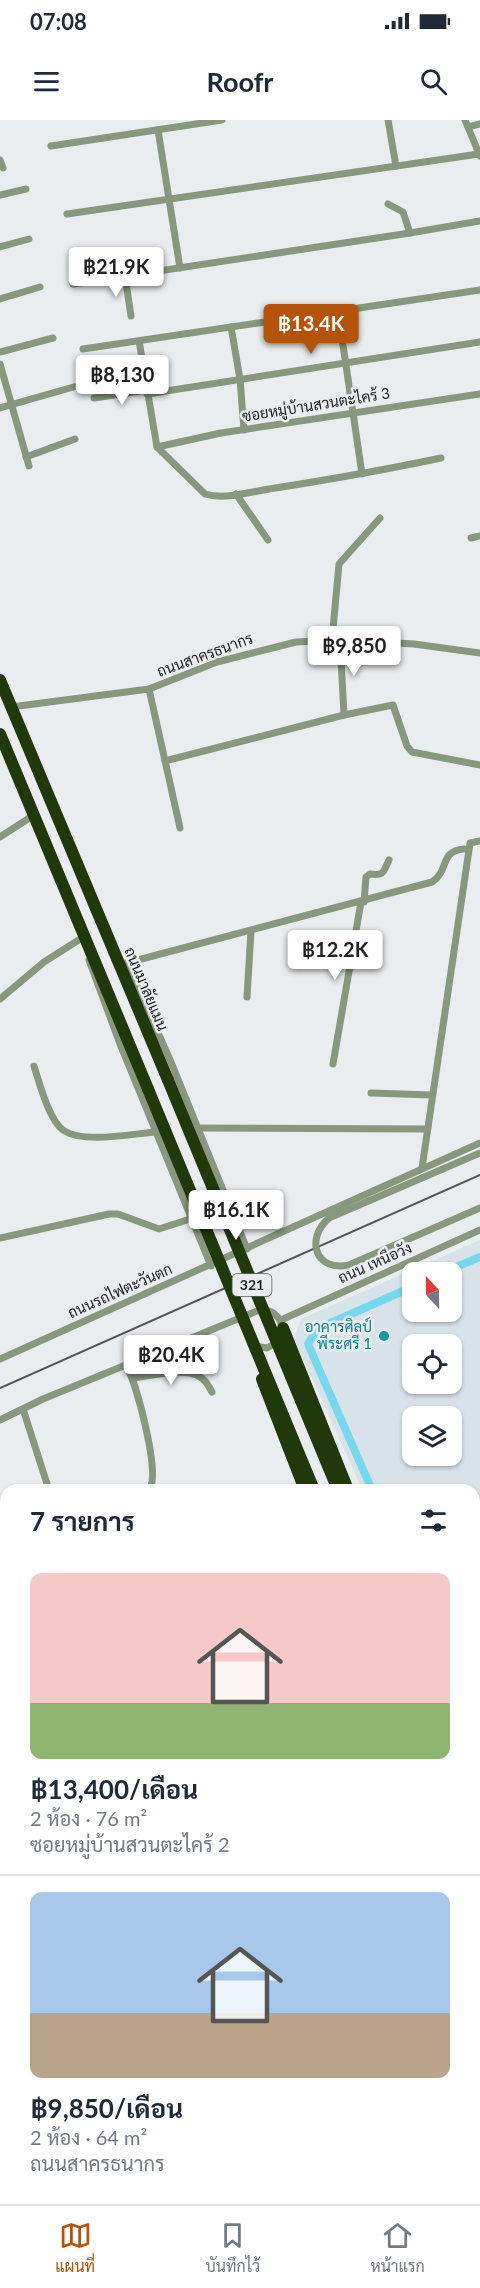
<!DOCTYPE html>
<html lang="th">
<meta charset="utf-8">
<style>
:root{--surface:#fff;--page:#f2f2f3;--text:#1f2937;--muted:#747a83;--line:#e0e1e3;--accent:#b45309}
body{margin:0;font-family:Lato,Sarabun,sans-serif;background:var(--page);color:var(--text);height:100vh;display:flex;flex-direction:column;font-size:22px;white-space:nowrap}
*{box-sizing:border-box;margin:0}
p{font-size:20px;color:var(--muted)}
.icon{flex:none;width:33px;height:33px;fill:none;stroke:currentColor;stroke-width:2;stroke-linecap:round;stroke-linejoin:round}
.map{position:relative;flex:1;overflow:hidden}
.sheet{position:absolute;left:0px;top:1364px;width:480px;height:722px;display:flex;flex-direction:column;background:var(--surface);border-radius:18px 18px 0 0;box-shadow:0 2px 4px #0004}
.sheet>*{flex:none}
.needle{width:39px;rotate:338deg}
.buttons{position:absolute;left:402px;top:1142px;display:grid;gap:12px}
.buttons a{display:grid;place-items:center;width:60px;height:60px;border-radius:12px;background:var(--surface);box-shadow:0 2px 4px #0004;font-size:30px}
.price{position:absolute;translate:-50% -51px;padding:0 14px;border-radius:6px;background:#fff;color:#222;font-size:20px;line-height:39px;filter:drop-shadow(0 2px 3px #0008)}
.price::after{content:'';position:absolute;left:50%;top:36px;width:18px;height:14px;margin-left:-9px;background:inherit;clip-path:polygon(0 0,100% 0,50% 100%)}
.price.selected{background:var(--accent);color:#fff}
ul{padding:0;list-style:none}
li{display:grid;align-content:center;gap:12px;height:318px;padding:0 30px}
li+li{border-top:2px solid var(--line)}
li span{display:grid;place-items:center;height:186px;border-radius:12px;color:#555}
li>.icon{margin-inline-start:auto}
span .icon{width:108px;height:108px;fill:#fffc;stroke-width:1}
li b{font-size:26px}
h2{display:flex;justify-content:space-between;align-items:center;height:72px;padding:0 30px;font-size:26px}
.status{display:flex;justify-content:space-between;align-items:center;height:42px;padding:0 30px;background:var(--surface);direction:ltr}
.status svg{height:16px;fill:currentColor}
header{display:flex;justify-content:space-between;align-items:center;height:78px;padding:0 30px;background:var(--surface);font-size:27px;font-weight:700}
.tab-bar{display:flex;justify-content:space-around;align-items:center;height:84px;border-top:2px solid var(--line);background:var(--surface);font-size:16px;color:var(--muted)}
.tab-bar a{display:grid;justify-items:center;gap:3px}
.tab-bar .selected{color:var(--accent)}
.map>svg:first-child{display:block}
</style>
<div class="status"><b>07:08</b><svg viewBox="0 0 49 12"><path d="M0 12V9h3v3zM5 12V6h3v6zM10 12V3h3v9zM15 12V0h3v12zM26 1h20v11H26zM47 4h2v5h-2z"/></svg></div>
<header><svg class="icon" aria-label="menu" viewBox="0 0 24 24"><path d="M4 6h16M4 12h16M4 18h16"/></svg>Roofr<svg class="icon" aria-label="search" viewBox="0 0 24 24"><circle cx="10" cy="10" r="6"/><path d="M15 15l6 6"/></svg></header>
<div class="map">
<svg width="480" height="2084" viewBox="0 0 480 2084">
<rect width="100%" height="100%" fill="#eaedef"/>
<!-- built -->
<path fill="#d8e2e9" fill-rule="evenodd" d="M480,1120V1540L474,1531V1370L362,1369L294,1219L301,1199ZM412,1152H452V1191H412ZM412,1224H452V1263H412ZM412,1296H452V1335H412Z"/>
<!-- forest -->
<polygon fill="#7eb781" points="6,1653 6,1744 0,1739 0,1655"/>
<g fill="none" stroke-linecap="round" stroke-linejoin="round">
<!-- canal -->
<g stroke="#75d8ec" stroke-width="8">
<polyline points="445,1152 480,1137"/>
<polyline points="372,1370 308,1224 317,1209 412,1167"/>
<polyline points="474,1522 480,1530"/>
</g>
<!-- street -->
<g stroke="#87987e" stroke-width="7">
<polyline points="388,0 396,46"/>
<polyline points="465,0 480,36"/>
<polyline points="468,7 480,4"/>
<polyline points="158,10 180,148"/>
<polyline points="51,26 222,0"/>
<polyline points="0,40 3,48"/>
<polyline points="0,75 26,69"/>
<polyline points="388,84 403,92 410,113"/>
<polyline points="67,94 479,34"/>
<polyline points="0,127 29,119"/>
<polyline points="125,156 131,196"/>
<polyline points="73,164 410,113 480,101"/>
<polyline points="0,179 40,167"/>
<polyline points="338,191 362,354"/>
<polyline points="231,207 240,259 244,310"/>
<path d="M139,221L157,327L205,374C224,380 250,372 269,369C327,360 384,350 441,338"/>
<polyline points="83,229 480,170"/>
<polyline points="0,232 53,218"/>
<polyline points="0,244 29,346"/>
<polyline points="147,274 480,222"/>
<polyline points="94,278 147,270"/>
<polyline points="0,288 77,266"/>
<polyline points="157,327 221,313 480,274"/>
<polyline points="26,337 75,319"/>
<polyline points="236,374 268,420"/>
<polyline points="471,418 480,416"/>
<polyline points="332,520 339,444 380,398"/>
<polyline points="340,520 344,595"/>
<polyline points="149,569 180,708"/>
<polyline points="11,587 149,569 217,542 296,522 340,520 414,524 480,533"/>
<polyline points="165,641 344,595 393,585 407,626 412,632 480,645"/>
<polyline points="0,717 34,695"/>
<path d="M364,782L366,757L370,754C385,756 383,752 389,740"/>
<polyline points="89,840 120,924 211,1146"/>
<polyline points="127,843 171,942 247,1129"/>
<path d="M119,845L432,762C450,750 439,731 464,729"/>
<polyline points="247,877 251,811"/>
<polyline points="0,879 44,842 85,816"/>
<polyline points="333,944 361,782"/>
<path d="M34,946C39,962 49,1000 63,1010C83,1024 131,1014 155,1012"/>
<polyline points="371,973 432,975"/>
<polyline points="198,1008 427,1009"/>
<polyline points="422,1048 470,723 480,721"/>
<polyline points="199,1099 218,1091 225,1092"/>
<polyline points="0,1118 109,1094 118,1094 159,1109 190,1099"/>
<polyline points="281,1200 480,1110"/>
<polyline points="254,1226 267,1228 279,1221"/>
<polyline points="0,1239 480,1023"/>
<path d="M126,1245C137,1264 158,1346 151,1366"/>
<path d="M133,1258C150,1256 185,1247 200,1257C206,1260 209,1267 212,1272"/>
<polyline points="23,1289 49,1370"/>
<path d="M0,1300L43,1279L257,1191C272,1188 281,1196 283,1211"/>
<polyline points="0,1519 6,1537"/>
<polyline points="0,1652 6,1649"/>
<polyline points="474,1657 480,1652"/>
<polyline points="474,1764 480,1761"/>
<polyline points="0,1856 6,1860"/>
<polyline points="0,1867 6,1866"/>
<polyline points="0,1904 6,1904"/>
<polyline points="474,1912 480,1910"/>
<polyline points="474,1953 480,1951"/>
<polyline points="0,1980 6,1981"/>
<polyline points="126,2079 128,2084"/>
<polyline points="183,2079 184,2084"/>
<polyline points="262,2079 263,2084"/>
</g>
<!-- highway -->
<g stroke="#1f390b" stroke-width="12">
<polyline points="0,560 168,960"/>
<polyline points="0,614 148,969"/>
<polyline points="283,1208 348,1370"/>
<polyline points="262,1259 305,1370"/>
<polyline points="474,1568 480,1576"/>
<polyline points="474,1604 480,1612"/>
</g>
<!-- rail -->
<polyline stroke="#515354" stroke-width="2" points="0,1268 480,1055"/>
<!-- street-bridge -->
<path stroke="#87987e" stroke-width="7" d="M480,1033L329,1098C305,1119 315,1152 349,1145L480,1088"/>
<!-- highway-bridge -->
<g stroke="#1f390b" stroke-width="12">
<polyline points="168,960 338,1370"/>
<polyline points="148,969 314,1370"/>
</g>
</g>
<!-- markers -->
<circle fill="#0f9aa8" stroke="#eaedef" stroke-width="2" cx="384" cy="1216" r="6"/>
<g text-anchor="middle" stroke-width="5" stroke-linejoin="round" paint-order="stroke">
<!-- shield labels -->
<rect fill="#eaedef" stroke="#5b5d5e" stroke-width="1.5" x="232.5" y="1154" width="39" height="22" rx="4.5"/>
<g font-size="14" font-weight="bold" fill="#1e1f20">
<text x="252" y="1170">321</text>
</g>
<!-- street labels -->
<g font-size="15" fill="#1e1f20" stroke="#eaedef">
<text transform="translate(316 285) rotate(-9)" y="5">ซอยหมู่บ้านสวนตะไคร้ 3</text>
<text transform="translate(205 535) rotate(-20)" y="5">ถนนสาครธนากร</text>
<text transform="translate(146 869) rotate(67)" y="5">ถนนมาลัยแมน</text>
<text transform="translate(375 1143) rotate(-24)" y="5">ถนน เหนือวัง</text>
<text transform="translate(120 1171) rotate(-24)" y="5">ถนนรถไฟตะวันตก</text>
</g>
<!-- culture labels -->
<g font-size="15" fill="#0d838f" stroke="#eaedef" text-anchor="end">
<text x="372" y="1212">อาคารศิลป์<tspan x="372" dy="17">พีระศรี 1</tspan></text>
</g>
</g>
</svg>
<div class="buttons">
<a><svg class="needle" viewBox="-14 -14 28 28"><path d="M0-13l5 13h-10z" fill="#e53935"/><path d="M0 13l5-13h-10z" fill="#747a83"/></svg></a>
<a><svg class="icon" aria-label="locate" viewBox="0 0 24 24"><circle cx="12" cy="12" r="6"/><path d="M12 2v4M12 18v4M2 12h4M18 12h4"/></svg></a>
<a><svg class="icon" aria-label="layers" viewBox="0 0 24 24"><path d="M12 4l9 5-9 5-9-5zM3 14l9 5 9-5"/></svg></a>
</div>
<b class="price" style="left:116px;top:178px">฿21.9K</b>
<b class="price selected" style="left:311px;top:235px">฿13.4K</b>
<b class="price" style="left:122px;top:286px">฿8,130</b>
<b class="price" style="left:354px;top:557px">฿9,850</b>
<b class="price" style="left:335px;top:861px">฿12.2K</b>
<b class="price" style="left:236px;top:1121px">฿16.1K</b>
<b class="price" style="left:171px;top:1266px">฿20.4K</b>
<section class="sheet">
<h2>7 รายการ<svg class="icon" aria-label="filters" viewBox="0 0 24 24"><path d="M4 7h16M4 17h16"/><circle cx="9" cy="7" r="2"/><circle cx="15" cy="17" r="2"/></svg></h2>
<ul>
<li><span style="background:linear-gradient(#f6c9c9 70%,#8fb573 0)"><svg class="icon" aria-label="home" viewBox="0 0 24 24"><path d="M3 11l9-7 9 7M6 9v11h12V9"/></svg></span><div><b>฿13,400/เดือน</b><p>2 ห้อง · 76 m²</p><p>ซอยหมู่บ้านสวนตะไคร้ 2</p></div></li>
<li><span style="background:linear-gradient(#a9c7e8 65%,#b9a48a 0)"><svg class="icon" aria-label="home" viewBox="0 0 24 24"><path d="M3 11l9-7 9 7M6 9v11h12V9"/></svg></span><div><b>฿9,850/เดือน</b><p>2 ห้อง · 64 m²</p><p>ถนนสาครธนากร</p></div></li>
</ul>
</section>
</div>
<nav class="tab-bar">
<a class="selected"><svg class="icon" aria-label="map" viewBox="0 0 24 24"><path d="M3 6l6-2 6 2 6-2v14l-6 2-6-2-6 2zM9 4v14M15 6v14"/></svg>แผนที่</a>
<a><svg class="icon" aria-label="saved" viewBox="0 0 24 24"><path d="M7 4h10v16l-5-4-5 4z"/></svg>บันทึกไว้</a>
<a><svg class="icon" aria-label="home" viewBox="0 0 24 24"><path d="M3 11l9-7 9 7M6 9v11h12V9"/></svg>หน้าแรก</a>
</nav>
